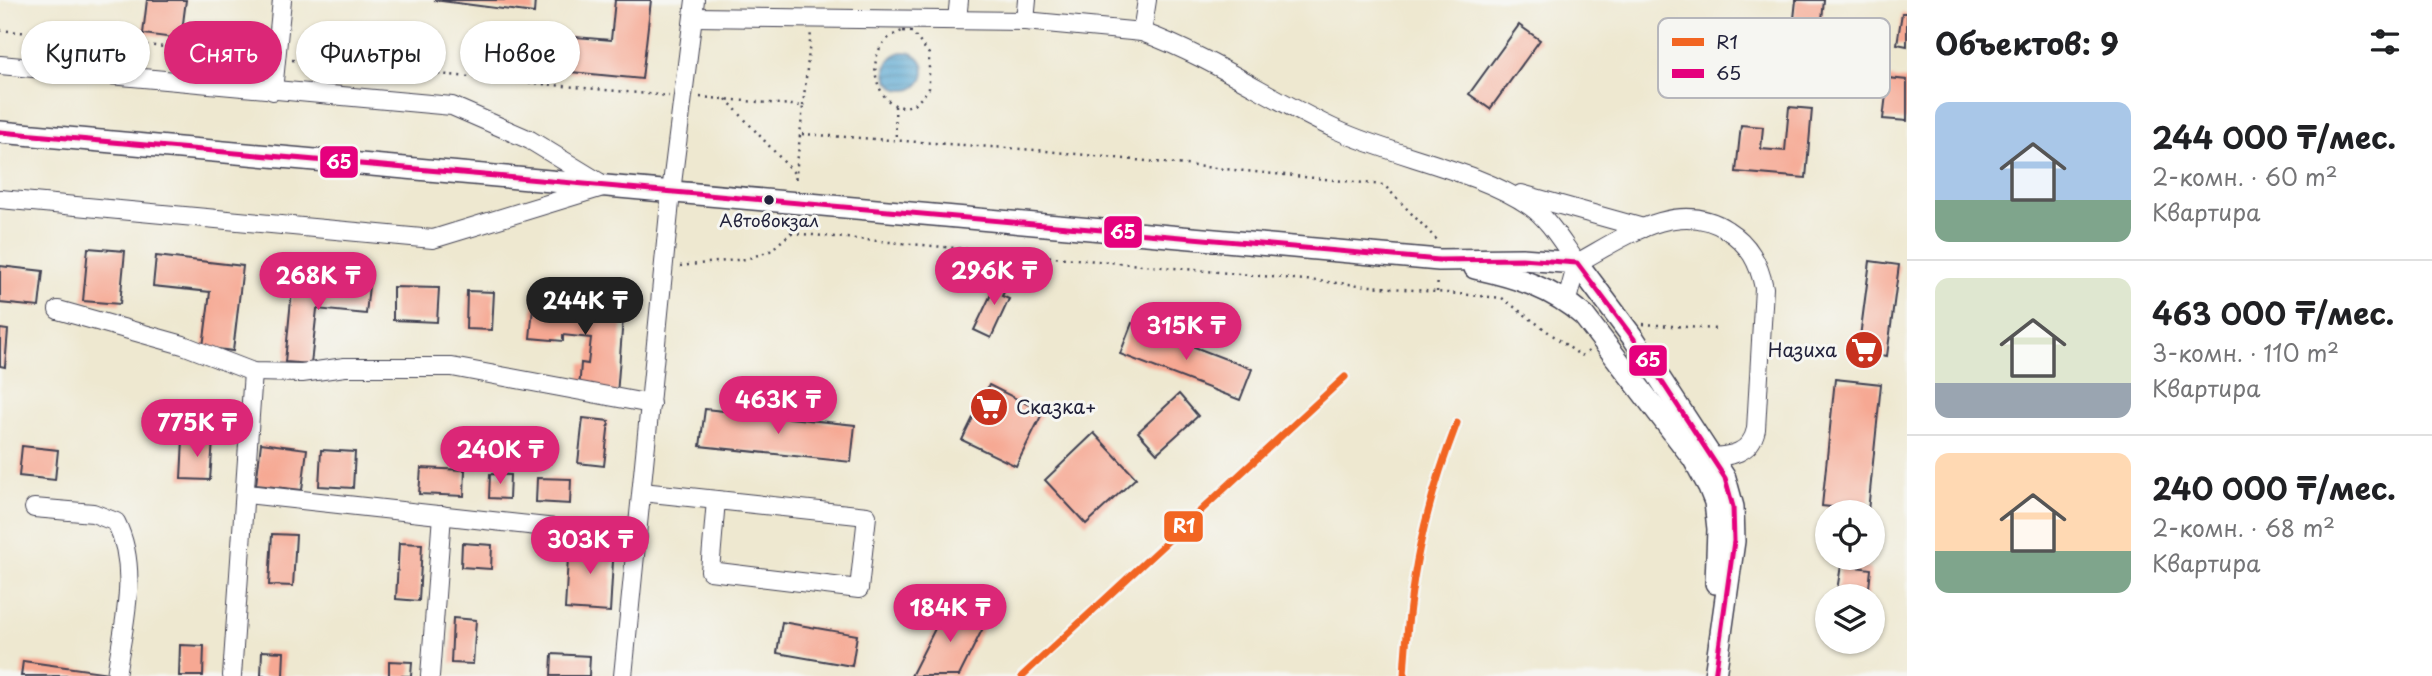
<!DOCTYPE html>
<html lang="ru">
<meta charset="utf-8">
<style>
:root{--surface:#fff;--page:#f2f2f2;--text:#202124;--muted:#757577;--line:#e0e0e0;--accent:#db2777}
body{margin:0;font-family:"Playpen Sans",sans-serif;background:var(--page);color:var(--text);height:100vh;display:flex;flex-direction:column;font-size:26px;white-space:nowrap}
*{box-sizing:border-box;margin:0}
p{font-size:23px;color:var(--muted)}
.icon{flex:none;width:38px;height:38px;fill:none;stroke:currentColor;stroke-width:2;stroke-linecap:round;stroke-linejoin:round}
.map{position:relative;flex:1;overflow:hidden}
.side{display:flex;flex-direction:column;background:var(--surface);width:525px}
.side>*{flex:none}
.hud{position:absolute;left:21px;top:21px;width:665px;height:63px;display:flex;gap:14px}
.fabs{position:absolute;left:1815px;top:500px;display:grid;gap:14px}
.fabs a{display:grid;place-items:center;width:70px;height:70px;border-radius:50%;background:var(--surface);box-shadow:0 2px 5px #0004;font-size:35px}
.price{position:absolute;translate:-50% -60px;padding:0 16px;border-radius:24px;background:var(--accent);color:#fff;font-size:23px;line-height:46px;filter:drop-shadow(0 2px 4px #0008)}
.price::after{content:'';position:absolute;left:50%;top:42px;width:21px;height:16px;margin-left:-10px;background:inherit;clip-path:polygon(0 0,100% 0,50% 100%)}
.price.active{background:#222;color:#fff}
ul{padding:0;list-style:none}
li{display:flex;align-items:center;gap:21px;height:175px;padding:0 28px}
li+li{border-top:2px solid var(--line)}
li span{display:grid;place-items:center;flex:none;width:196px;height:140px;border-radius:14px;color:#555}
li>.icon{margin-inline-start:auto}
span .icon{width:84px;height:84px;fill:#fffc;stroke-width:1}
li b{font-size:30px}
h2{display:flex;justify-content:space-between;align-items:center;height:84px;padding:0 28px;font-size:30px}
.chip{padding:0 24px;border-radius:32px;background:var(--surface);box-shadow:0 2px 5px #0004;font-size:24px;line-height:63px}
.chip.active{background:var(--accent);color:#fff}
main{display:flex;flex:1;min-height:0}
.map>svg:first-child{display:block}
</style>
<main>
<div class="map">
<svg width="1907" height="676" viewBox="0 0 1907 676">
<defs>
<pattern id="water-rules" width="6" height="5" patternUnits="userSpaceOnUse" patternTransform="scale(1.75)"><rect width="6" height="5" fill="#56a6d1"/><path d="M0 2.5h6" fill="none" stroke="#4787ab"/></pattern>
</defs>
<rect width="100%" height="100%" fill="#f6f6f2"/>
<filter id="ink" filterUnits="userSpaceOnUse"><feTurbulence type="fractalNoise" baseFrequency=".0143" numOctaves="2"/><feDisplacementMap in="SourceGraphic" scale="14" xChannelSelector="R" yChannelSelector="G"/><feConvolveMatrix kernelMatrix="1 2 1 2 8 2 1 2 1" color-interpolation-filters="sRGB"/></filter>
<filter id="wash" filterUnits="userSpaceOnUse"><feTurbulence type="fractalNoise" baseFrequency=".00686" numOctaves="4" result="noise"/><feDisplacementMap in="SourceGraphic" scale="28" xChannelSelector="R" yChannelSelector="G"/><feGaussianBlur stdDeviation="1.57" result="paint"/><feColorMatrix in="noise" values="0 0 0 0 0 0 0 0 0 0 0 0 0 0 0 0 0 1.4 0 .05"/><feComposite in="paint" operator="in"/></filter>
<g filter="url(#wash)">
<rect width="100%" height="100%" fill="#eee8d0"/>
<!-- water -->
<circle fill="url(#water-rules)" stroke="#3c6486" stroke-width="2" cx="905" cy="71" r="19"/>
<g id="blocks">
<!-- building -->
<g fill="#f6a893">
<polygon points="147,0 186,0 181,39 143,34"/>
<polygon points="434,0 535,0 534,13"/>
<polygon points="615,0 651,0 642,79 561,71 564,36 611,40"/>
<polygon points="1796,0 1824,0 1818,59 1790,56"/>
<polygon points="1902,13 1907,13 1907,46 1897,44"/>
<polygon points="1519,25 1540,40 1490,109 1469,94"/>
<polygon points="1888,78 1907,80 1907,121 1883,119"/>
<polygon points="1789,107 1812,109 1806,178 1736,172 1741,125 1763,127 1761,149 1785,151"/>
<polygon points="88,248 125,251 120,304 83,301"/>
<polygon points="156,256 243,266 233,351 203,347 210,292 153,286"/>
<polygon points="1870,261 1899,265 1887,356 1858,352"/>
<polygon points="0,266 43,271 39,307 0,303"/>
<polygon points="1003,269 1013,274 1002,296 1009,299 991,338 974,330"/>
<polygon points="293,279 369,286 366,314 317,309 311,364 285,362"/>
<polygon points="393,287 439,288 437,322 393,320"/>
<polygon points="467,291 494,292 492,330 466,329"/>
<polygon points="534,298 624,305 617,395 579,392 581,363 588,364 591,338 563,335 563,341 530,338"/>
<polygon points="1132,323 1252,369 1240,400 1120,354"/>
<polygon points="0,329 8,330 5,367 0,366"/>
<polygon points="1835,379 1881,384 1868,511 1822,506"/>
<polygon points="989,385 1043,412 1016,466 962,440"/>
<polygon points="1179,394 1198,416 1157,453 1138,432"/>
<polygon points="705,409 855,425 851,462 700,446"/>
<polygon points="583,418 609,421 604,466 578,463"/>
<polygon points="1094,433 1136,478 1086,524 1045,480"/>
<polygon points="183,439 213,440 210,480 181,479"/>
<polygon points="261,443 307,449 302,490 256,485"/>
<polygon points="22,446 58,450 55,480 19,476"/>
<polygon points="321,450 355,452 353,488 319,486"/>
<polygon points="421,468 465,470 464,496 419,494"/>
<polygon points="490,474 510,475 509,499 489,498"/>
<polygon points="537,478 571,479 570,504 536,502"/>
<polygon points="272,534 296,535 293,586 269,585"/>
<polygon points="569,541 614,544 610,612 565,609"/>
<polygon points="399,543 422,544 419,601 396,599"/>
<polygon points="462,543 492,545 491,569 461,567"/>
<polygon points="1841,565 1871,569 1868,597 1836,597"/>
<polygon points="948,603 986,622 959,676 911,676"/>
<polygon points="453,618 476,620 473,664 451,663"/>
<polygon points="782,622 857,635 852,666 777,653"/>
<polygon points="180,645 204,646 203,676 179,676"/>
<polygon points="262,651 284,652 283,676 261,676"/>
<polygon points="552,654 590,656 589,676 551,676"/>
<polygon points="23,661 109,673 109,676 21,676"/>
<polygon points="389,661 412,662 411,676 389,676"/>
</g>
</g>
</g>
<g filter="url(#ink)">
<use href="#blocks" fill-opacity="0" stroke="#414051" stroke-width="2"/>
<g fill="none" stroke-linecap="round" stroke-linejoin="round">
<defs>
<g id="minor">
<polyline points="694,17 1025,21 1142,32 1147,0"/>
<polyline points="957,20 959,0"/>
<polyline points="1025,21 1027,0"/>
<path d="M1142,32C1211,57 1270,99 1337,130C1396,157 1477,170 1530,206C1549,219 1563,244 1577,263"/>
<polyline points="0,65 452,106 530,140 602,184"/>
<polyline points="273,91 282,0"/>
<polyline points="1521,194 1643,228"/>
<polyline points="0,199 433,239 603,187"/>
<path d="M1567,300L1577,263C1621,239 1678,197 1727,230C1749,244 1759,263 1764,288L1756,429C1750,457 1726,456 1701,458"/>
<polyline points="58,310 183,345 253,372 302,373 345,367 452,367 651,404"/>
<polyline points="642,492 867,516 859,589 710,571 716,500"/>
<polyline points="247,494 638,537"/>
<path d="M34,508L93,513L116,522C140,570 123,625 116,676"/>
<polyline points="232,676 253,372"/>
<polyline points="430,676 442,515"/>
<polyline points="623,676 671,192 695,0"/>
</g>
<g id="major">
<polyline points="0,132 1439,260 1522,259 1577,263 1634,339 1725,478 1733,507 1734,541 1715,676"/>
<path d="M1475,268C1516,277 1552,288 1584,316L1693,458L1709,487L1715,502L1718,529L1716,583"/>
</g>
</defs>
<!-- minor casing -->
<use href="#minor" stroke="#414051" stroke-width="20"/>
<!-- major casing -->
<use href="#major" stroke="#414051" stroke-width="24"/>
<!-- path -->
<g stroke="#414051" stroke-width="2.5" stroke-dasharray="2 5" stroke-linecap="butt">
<polyline points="0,30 261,57"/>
<path d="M903,31L912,32L929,54V88C890,148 845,47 903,31Z"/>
<polyline points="292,60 669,96"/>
<polyline points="700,97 803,106 795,184"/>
<polyline points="726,99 795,174"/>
<polyline points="803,106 811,32"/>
<polyline points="895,106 896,139"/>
<polyline points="802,134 1036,150 1384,185 1438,241"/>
<polyline points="791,233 1502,298 1581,356 1589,351"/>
<polyline points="680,266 746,259 770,251 791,233 792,219"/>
<polyline points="1437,292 1438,278"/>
<polyline points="1643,324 1717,329"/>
</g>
<!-- minor -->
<use href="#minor" stroke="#fff" stroke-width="18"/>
<!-- major -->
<use href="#major" stroke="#fff" stroke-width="21"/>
<defs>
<polyline id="bus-1" points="0,132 1439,260 1522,259 1577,263 1634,339 1725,478 1733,507 1734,541 1715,676"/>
</defs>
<!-- bus-1 casing -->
<use href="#bus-1" stroke="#f6f6f2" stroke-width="10"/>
<!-- bus-1 -->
<use href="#bus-1" stroke="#e5007d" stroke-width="5"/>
<defs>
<g id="rail-1">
<polyline points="1022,676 1345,377"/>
<path d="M1404,676C1409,581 1423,512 1457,423"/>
</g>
</defs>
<!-- rail-1 casing -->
<use href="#rail-1" stroke="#f6f6f2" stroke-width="12"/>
<!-- rail-1 -->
<use href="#rail-1" stroke="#f26522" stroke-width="7"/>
</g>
</g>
<!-- icons -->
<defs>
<symbol id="supermarket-disc" viewBox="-11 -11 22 22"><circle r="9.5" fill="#c8321e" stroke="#f6f6f2"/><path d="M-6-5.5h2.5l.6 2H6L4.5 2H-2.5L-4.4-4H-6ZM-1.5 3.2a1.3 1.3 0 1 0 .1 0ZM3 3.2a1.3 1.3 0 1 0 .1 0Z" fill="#fff"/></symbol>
</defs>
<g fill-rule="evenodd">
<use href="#supermarket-disc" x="1842" y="328" width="44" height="44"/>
<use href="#supermarket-disc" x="967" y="385" width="44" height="44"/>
</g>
<!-- markers -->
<circle fill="#22223b" stroke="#f6f6f2" stroke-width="2.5" cx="769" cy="200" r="6"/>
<g text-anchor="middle" stroke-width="6" stroke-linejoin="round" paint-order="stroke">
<!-- bus labels -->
<g font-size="17" fill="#22223b" stroke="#f6f6f2">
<text x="769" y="227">Автовокзал</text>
</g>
<!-- poi labels -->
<g font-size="19" fill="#22223b" stroke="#f6f6f2" text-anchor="end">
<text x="1837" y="357">Назиха</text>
<text x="1016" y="414" text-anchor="start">Сказка+</text>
</g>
</g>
<!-- legend -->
<rect x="1658" y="18" width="232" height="80" rx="10" fill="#f6f6f2" stroke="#b6b6bb" stroke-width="2"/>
<rect x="1672" y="38" width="32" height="8" fill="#f26522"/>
<rect x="1672" y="69" width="32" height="9" fill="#e5007d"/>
<g font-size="19" fill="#22223b">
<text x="1716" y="49">R1</text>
<text x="1716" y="80">65</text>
</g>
<g stroke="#f6f6f2" stroke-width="2.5">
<rect x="319" y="145" width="40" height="34" rx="7" fill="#e5007d"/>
<rect x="1103" y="215" width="40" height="34" rx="7" fill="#e5007d"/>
<rect x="1628" y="344" width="40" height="33" rx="7" fill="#e5007d"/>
<rect x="1163" y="510" width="41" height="33" rx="7" fill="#f26522"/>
</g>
<g font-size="19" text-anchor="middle" font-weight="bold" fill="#fff">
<text x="339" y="169">65</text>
<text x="1123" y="239">65</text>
<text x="1648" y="367">65</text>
<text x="1184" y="533">R1</text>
</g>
</svg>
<div class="fabs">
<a><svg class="icon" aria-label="locate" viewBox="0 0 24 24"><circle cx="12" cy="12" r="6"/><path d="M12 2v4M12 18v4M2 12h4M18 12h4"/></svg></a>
<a><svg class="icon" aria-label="layers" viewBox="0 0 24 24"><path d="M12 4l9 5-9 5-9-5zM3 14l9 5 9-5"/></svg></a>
</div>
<b class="price" style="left:994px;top:307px">296K ₸</b>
<b class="price" style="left:318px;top:312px">268K ₸</b>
<b class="price active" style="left:585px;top:337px">244K ₸</b>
<b class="price" style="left:1186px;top:362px">315K ₸</b>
<b class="price" style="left:778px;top:436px">463K ₸</b>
<b class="price" style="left:197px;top:459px">775K ₸</b>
<b class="price" style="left:500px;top:486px">240K ₸</b>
<b class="price" style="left:590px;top:576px">303K ₸</b>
<b class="price" style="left:950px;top:644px">184K ₸</b>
<div class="hud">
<a class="chip">Купить</a>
<a class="chip active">Снять</a>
<a class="chip">Фильтры</a>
<a class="chip">Новое</a>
</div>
</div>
<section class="side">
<h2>Объектов: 9<svg class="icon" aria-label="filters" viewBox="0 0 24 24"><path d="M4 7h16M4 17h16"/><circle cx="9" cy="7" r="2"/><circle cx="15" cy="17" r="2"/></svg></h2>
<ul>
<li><span style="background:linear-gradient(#a9c7e8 70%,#7fa58c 0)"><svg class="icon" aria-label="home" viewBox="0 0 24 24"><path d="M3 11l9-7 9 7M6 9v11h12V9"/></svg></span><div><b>244 000 ₸/мес.</b><p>2-комн. · 60 m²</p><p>Квартира</p></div></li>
<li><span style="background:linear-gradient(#dfe7d0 75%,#9aa5b1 0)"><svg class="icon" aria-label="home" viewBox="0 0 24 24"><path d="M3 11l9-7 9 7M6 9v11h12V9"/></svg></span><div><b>463 000 ₸/мес.</b><p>3-комн. · 110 m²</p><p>Квартира</p></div></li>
<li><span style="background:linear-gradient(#ffd9b3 70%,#7fa58c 0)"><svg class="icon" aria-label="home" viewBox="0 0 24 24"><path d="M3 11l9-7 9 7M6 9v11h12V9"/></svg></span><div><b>240 000 ₸/мес.</b><p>2-комн. · 68 m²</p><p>Квартира</p></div></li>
</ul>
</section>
</main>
